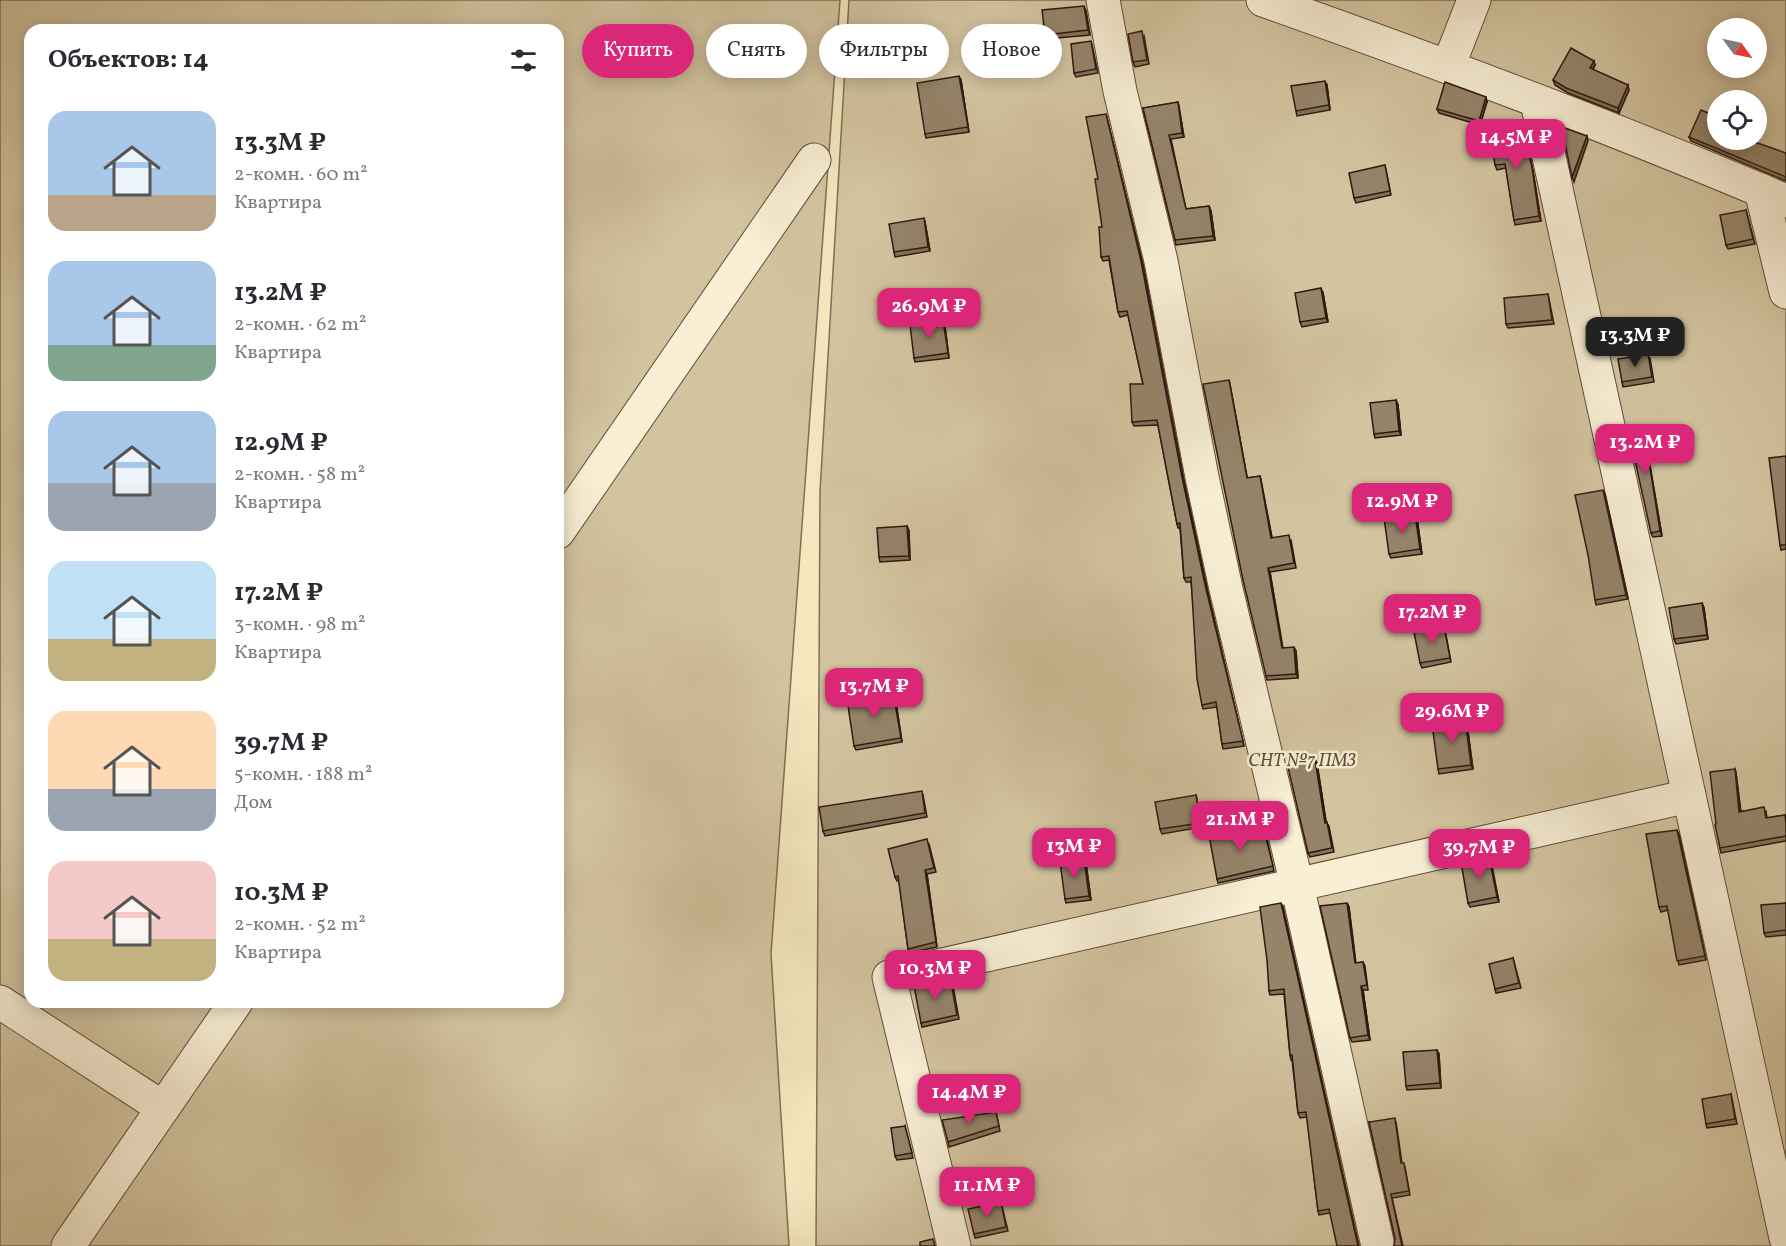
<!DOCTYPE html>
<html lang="ru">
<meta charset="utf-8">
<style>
:root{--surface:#fff;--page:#f2f2f3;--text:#2b2b33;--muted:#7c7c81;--accent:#db2777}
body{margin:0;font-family:Vollkorn,serif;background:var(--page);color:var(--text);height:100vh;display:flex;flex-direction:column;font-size:22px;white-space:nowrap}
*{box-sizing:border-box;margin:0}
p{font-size:20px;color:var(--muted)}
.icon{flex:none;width:33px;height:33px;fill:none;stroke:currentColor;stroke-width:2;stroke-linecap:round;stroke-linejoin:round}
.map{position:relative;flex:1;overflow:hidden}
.sheet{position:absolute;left:24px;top:24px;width:540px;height:984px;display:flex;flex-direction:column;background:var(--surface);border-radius:18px;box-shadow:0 3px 15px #0003}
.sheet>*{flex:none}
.hud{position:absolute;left:582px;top:24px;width:570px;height:54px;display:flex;gap:12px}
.needle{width:39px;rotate:123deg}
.fabs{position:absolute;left:1707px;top:18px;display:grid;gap:12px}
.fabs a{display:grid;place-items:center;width:60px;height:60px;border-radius:50%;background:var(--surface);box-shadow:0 3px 15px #0003;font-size:30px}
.price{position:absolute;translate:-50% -51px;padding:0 14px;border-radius:12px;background:var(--accent);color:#fff;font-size:20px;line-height:39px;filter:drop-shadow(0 2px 3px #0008)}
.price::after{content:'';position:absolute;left:50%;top:36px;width:18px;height:14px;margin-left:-9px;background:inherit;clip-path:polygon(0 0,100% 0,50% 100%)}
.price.active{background:#222;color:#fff}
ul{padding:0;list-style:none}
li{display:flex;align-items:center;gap:18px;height:150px;padding:0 24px}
li span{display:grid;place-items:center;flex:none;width:168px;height:120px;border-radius:18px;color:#555}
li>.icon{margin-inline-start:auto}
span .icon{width:72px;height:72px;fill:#fffc;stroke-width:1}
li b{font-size:26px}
h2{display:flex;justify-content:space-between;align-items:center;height:72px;padding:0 24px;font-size:26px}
.chip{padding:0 21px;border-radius:27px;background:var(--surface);box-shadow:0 3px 15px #0003;font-size:21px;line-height:54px}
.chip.active{background:var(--accent);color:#fff}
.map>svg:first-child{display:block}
</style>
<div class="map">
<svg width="1786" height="1246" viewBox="0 0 1786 1246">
<rect width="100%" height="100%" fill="#f4e7be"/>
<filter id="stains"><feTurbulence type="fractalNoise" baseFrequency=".00333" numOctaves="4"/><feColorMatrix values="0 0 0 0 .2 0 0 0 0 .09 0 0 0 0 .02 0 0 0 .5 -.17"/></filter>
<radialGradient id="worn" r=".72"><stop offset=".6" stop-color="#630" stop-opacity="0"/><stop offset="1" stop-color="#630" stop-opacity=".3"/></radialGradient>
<!-- green -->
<g fill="#d3c4a0" stroke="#816e57" stroke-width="1.5" fill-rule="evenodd">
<path d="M0,0H840L771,954L789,1246H0ZM30,30H558V1002H30Z"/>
<path d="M849,0H1786V1246H816L820,492ZM1718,28H1756V68H1718ZM1718,100H1756V140H1718Z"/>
</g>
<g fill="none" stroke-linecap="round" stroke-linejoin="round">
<defs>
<g id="minor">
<polyline points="1103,0 1120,91 1161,261 1202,477 1226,589 1297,885 1378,1246"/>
<path d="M1263,0C1439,62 1614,128 1786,201"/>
<polyline points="1448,67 1474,0"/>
<path d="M1537,102C1622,480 1703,859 1786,1238"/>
<polyline points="1761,190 1786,292"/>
<polyline points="558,532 814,160"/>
<polyline points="0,1002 163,1108"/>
<polyline points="68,1246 236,1002"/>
<polyline points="954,1246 889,977 1689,796"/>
</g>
</defs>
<!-- minor casing -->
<use href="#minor" stroke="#604c3a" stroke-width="35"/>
<!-- minor -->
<use href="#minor" stroke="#f8efd5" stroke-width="33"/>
</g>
<!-- wall -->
<g fill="#80725b" stroke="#2f180e" stroke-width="1.5">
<polygon points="1086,11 1090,35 1046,39 1045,35"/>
<polygon points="1144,36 1149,64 1135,67 1133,62"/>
<polygon points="1092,45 1098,73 1076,77 1074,73"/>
<polygon points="1595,65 1593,70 1629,90 1619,113 1568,93 1555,85 1553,80"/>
<polygon points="961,80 969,132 926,138 925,134"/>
<polygon points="1327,85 1330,110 1297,116 1296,111"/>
<polygon points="1178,102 1179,107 1184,137 1171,139 1186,209 1209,206 1211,211 1215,240 1176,245 1175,240 1143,108"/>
<polygon points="1487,102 1480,125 1439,113 1437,109"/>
<polygon points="1106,114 1143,265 1184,481 1208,593 1244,746 1223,749 1222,744 1217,707 1203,709 1202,705 1191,582 1186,582 1184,578 1180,528 1178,528 1177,524 1158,425 1134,426 1132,422 1143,384 1128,315 1120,317 1118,312 1109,260 1103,261 1101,257 1102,227 1098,179"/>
<polygon points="1524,129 1533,171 1541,221 1515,225 1514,220 1506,168 1497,170 1495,165"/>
<polygon points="1689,137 1718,140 1786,153 1786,181 1691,141"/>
<polygon points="1386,170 1391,195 1356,203 1354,198"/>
<polygon points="1746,210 1755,244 1728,249 1726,245"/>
<polygon points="925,222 930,251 895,257 894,252"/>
<polygon points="1323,293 1328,322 1302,327 1300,322"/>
<polygon points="1548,294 1554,324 1508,328 1506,324"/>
<polygon points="945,326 949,358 915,362 914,358"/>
<polygon points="1650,358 1654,382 1623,387 1622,382"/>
<polygon points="1229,380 1247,478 1260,476 1272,538 1291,540 1296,568 1270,572 1283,648 1296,651 1298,678 1267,680 1266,676"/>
<polygon points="1396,400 1398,405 1401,435 1375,438 1374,434"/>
<polygon points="1647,430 1654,459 1649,460 1662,536 1653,537 1651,533"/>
<polygon points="1786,456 1786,549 1781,550 1780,545"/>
<polygon points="1605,495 1628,599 1596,605 1595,600"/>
<polygon points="1415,514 1417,518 1422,554 1391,558 1389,554"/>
<polygon points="907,526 909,531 910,560 880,562 879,557"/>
<polygon points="1702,603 1704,608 1708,639 1676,644 1674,639"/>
<polygon points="1445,630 1451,662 1422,668 1420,663"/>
<polygon points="893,692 895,696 902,742 856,750 854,746"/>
<polygon points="1465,719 1467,724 1473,769 1439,774 1438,769"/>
<polygon points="1317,763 1326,822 1329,826 1334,852 1310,857 1308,853"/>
<polygon points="1735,769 1736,773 1741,811 1766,811 1767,818 1785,815 1786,819 1786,841 1721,853 1720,848 1716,824"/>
<polygon points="923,795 927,817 825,836 823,831"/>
<polygon points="1196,795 1202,827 1162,834 1160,829"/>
<polygon points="1265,830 1274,871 1218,883 1217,879"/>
<polygon points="1679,834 1706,960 1679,965 1668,910 1661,912 1659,907"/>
<polygon points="929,844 936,872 927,874 937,947 909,953 908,949 899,881 897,881 895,877"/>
<polygon points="1489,856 1499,902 1470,907 1468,903"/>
<polygon points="1086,863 1091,900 1066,903 1065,899"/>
<polygon points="1347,903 1349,907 1356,963 1363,962 1365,966 1368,990 1363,990 1370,1040 1352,1042 1350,1038"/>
<polygon points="1786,903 1786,935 1766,937 1764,933"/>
<polygon points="1283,907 1330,1213 1319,1215 1318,1211 1307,1117 1300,1118 1298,1113 1292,1060 1291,1060 1290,1055 1284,994 1270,995 1269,991"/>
<polygon points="1513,958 1521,988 1496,993 1495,989"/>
<polygon points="942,984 953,986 959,1019 922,1027 921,1023"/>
<polygon points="1437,1050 1439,1054 1441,1088 1407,1090 1406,1086"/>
<polygon points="1731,1094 1737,1124 1707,1128 1706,1124"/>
<polygon points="996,1112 1000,1131 949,1147 948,1142"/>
<polygon points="1369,1122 1396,1122 1402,1163 1405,1167 1410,1195 1392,1198 1403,1246 1394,1246 1395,1238"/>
<polygon points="905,1126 913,1158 897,1160 895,1156"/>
<polygon points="1002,1206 1008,1231 975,1238 974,1234"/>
</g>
<!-- shaded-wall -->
<g fill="#685c4a" stroke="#2f180e" stroke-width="1.5">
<polygon points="1084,6 1086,11 1090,35 1088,30"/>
<polygon points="1594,61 1595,65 1591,73 1590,68"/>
<polygon points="959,76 961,80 969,132 968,127"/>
<polygon points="1325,81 1327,85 1330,110 1329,105"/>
<polygon points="1628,85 1629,90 1619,113 1618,108"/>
<polygon points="1486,97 1487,102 1480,125 1479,121"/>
<polygon points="1178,102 1179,107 1184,137 1182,133"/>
<polygon points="1106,114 1143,265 1184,481 1208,593 1244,746 1206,589"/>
<polygon points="1522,125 1533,171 1541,221 1539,216"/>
<polygon points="1587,136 1588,141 1574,182 1572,177"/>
<polygon points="1209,206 1211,211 1215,240 1213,236"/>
<polygon points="924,218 925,222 930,251 928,247"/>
<polygon points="1321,288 1323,293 1328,322 1326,318"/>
<polygon points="943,321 945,326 949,358 948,353"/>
<polygon points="1229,380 1230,384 1248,482 1247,478"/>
<polygon points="1396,400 1398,405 1401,435 1399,431"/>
<polygon points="1648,455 1649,460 1662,536 1660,531"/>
<polygon points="1260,476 1261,480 1273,543 1271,538"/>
<polygon points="1603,490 1605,495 1628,599 1626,595"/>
<polygon points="1415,514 1417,518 1422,554 1420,549"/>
<polygon points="907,526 909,531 910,560 909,556"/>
<polygon points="1268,568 1270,572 1283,652 1282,648"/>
<polygon points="1702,603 1704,608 1708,639 1707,635"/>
<polygon points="1294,647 1296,651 1298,678 1296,674"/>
<polygon points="893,692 895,696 902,742 901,738"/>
<polygon points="1465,719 1467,724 1473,769 1471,765"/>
<polygon points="1315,759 1317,763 1327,827 1325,823"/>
<polygon points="1735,769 1736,773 1741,816 1739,812"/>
<polygon points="1196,795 1197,799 1202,827 1200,823"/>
<polygon points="1677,830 1679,834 1706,960 1705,956"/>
<polygon points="1489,856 1491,860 1499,902 1497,897"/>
<polygon points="1084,859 1086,863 1091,900 1089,896"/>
<polygon points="925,870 927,874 937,947 936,942"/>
<polygon points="1281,903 1283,907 1359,1246 1358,1246"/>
<polygon points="1347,903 1349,907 1356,968 1355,963"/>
<polygon points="1361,986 1363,990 1370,1040 1368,1035"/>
<polygon points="1437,1050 1439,1054 1441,1088 1440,1083"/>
</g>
<!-- building -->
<g fill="#95846a" stroke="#2f180e" stroke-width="1.5">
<polygon points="1084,6 1088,30 1045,35 1042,10"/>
<polygon points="1142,31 1147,60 1133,62 1128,34"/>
<polygon points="1091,41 1096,69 1074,73 1071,44"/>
<polygon points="1571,48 1594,61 1590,68 1628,85 1618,108 1566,88 1553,80"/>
<polygon points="959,76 968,127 925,134 917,83"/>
<polygon points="1325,81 1329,105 1296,111 1291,86"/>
<polygon points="1445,82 1486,97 1479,121 1437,109"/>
<polygon points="1178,102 1182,133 1169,135 1186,209 1209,206 1213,236 1175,240 1143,108"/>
<polygon points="1701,110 1718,117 1718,140 1749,140 1786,153 1786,177 1689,137"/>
<polygon points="1106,114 1141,261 1182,477 1206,589 1243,741 1222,744 1216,702 1202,705 1197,679 1191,577 1184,578 1180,523 1177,524 1157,420 1132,422 1130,384 1143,384 1127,311 1118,312 1109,256 1101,257 1099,227 1102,227 1095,179 1098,179 1086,117"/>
<polygon points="1522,125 1532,167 1539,216 1514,220 1505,164 1495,165 1490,130"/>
<polygon points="1565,128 1587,136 1572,177 1563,134"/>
<polygon points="1385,165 1390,191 1354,198 1349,173"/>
<polygon points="1746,210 1753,239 1726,245 1720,215"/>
<polygon points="924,218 928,247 894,252 889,224"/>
<polygon points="1321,288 1326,318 1300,322 1295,293"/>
<polygon points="1548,294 1552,320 1506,324 1504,298"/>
<polygon points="943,321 948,353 914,358 910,325"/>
<polygon points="1648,354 1652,377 1622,382 1618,359"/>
<polygon points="1229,380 1247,478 1260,476 1271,538 1289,535 1294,563 1268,568 1282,648 1294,647 1296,674 1266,676 1243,580 1203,384"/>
<polygon points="1396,400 1399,431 1374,434 1370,403"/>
<polygon points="1647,430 1653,454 1648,455 1660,531 1651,533 1629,433"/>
<polygon points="1786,456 1786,545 1780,545 1769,458"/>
<polygon points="1603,490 1626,595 1595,600 1588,555 1575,495"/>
<polygon points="1415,514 1420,549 1389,554 1384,518"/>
<polygon points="907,526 909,556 879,557 877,528"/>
<polygon points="1702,603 1707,635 1674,639 1669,608"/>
<polygon points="1444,626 1450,658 1420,663 1414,632"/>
<polygon points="893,692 901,738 854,746 847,699"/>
<polygon points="1465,719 1471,765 1438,769 1432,724"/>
<polygon points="1315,759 1325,823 1327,822 1332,848 1308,853 1287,763"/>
<polygon points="1735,769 1739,812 1764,807 1766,818 1785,815 1786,824 1786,836 1720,848 1715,825 1716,824 1710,772"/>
<polygon points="922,791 925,813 823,831 819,807"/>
<polygon points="1196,795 1200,823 1160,829 1155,802"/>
<polygon points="1263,826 1273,866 1217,879 1209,835"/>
<polygon points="1677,830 1705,956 1677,961 1667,906 1659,907 1646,834"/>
<polygon points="927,839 934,868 925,870 936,942 908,949 898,876 895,877 888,849"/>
<polygon points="1489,856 1497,897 1468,903 1461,862"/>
<polygon points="1084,859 1089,896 1065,899 1060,862"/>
<polygon points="1281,903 1358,1246 1337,1246 1329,1209 1318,1211 1306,1112 1298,1113 1292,1055 1290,1055 1284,989 1269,991 1267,960 1260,907"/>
<polygon points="1347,903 1355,963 1363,962 1367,985 1361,986 1368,1035 1350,1038 1320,906"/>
<polygon points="1786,903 1786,930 1764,933 1761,905"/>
<polygon points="1513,958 1519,983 1495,989 1489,964"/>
<polygon points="941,980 942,984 951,982 957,1015 921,1023 914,986"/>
<polygon points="1437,1050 1440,1083 1406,1086 1403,1052"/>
<polygon points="1731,1094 1735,1119 1706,1124 1702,1099"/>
<polygon points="996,1112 999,1126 948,1142 942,1120"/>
<polygon points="1395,1118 1401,1163 1404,1163 1409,1191 1391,1194 1402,1246 1394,1246 1395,1238 1369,1122"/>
<polygon points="905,1126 912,1153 895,1156 891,1128"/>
<polygon points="1001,1202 1006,1227 974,1234 968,1209"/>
<polygon points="933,1239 935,1246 920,1246 920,1242"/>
</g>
<g text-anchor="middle" stroke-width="5" stroke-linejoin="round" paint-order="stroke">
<!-- park labels -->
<g font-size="18" font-style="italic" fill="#604c3a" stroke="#f8efd5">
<text x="1302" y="766">СНТ №7 ПМЗ</text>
</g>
</g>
<rect width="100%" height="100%" filter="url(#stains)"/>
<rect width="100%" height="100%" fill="url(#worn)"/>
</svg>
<div class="fabs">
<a><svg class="needle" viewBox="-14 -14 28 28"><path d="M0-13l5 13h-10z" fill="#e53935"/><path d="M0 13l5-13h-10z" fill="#7c7c81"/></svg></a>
<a><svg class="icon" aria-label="locate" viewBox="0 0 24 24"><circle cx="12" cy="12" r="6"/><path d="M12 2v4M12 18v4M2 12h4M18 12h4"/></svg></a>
</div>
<b class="price" style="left:1516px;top:170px">14.5M ₽</b>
<b class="price" style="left:929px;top:339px">26.9M ₽</b>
<b class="price active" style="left:1635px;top:368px">13.3M ₽</b>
<b class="price" style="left:1645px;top:475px">13.2M ₽</b>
<b class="price" style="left:1402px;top:534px">12.9M ₽</b>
<b class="price" style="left:1432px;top:645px">17.2M ₽</b>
<b class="price" style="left:874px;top:719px">13.7M ₽</b>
<b class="price" style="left:1452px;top:744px">29.6M ₽</b>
<b class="price" style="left:1240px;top:852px">21.1M ₽</b>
<b class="price" style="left:1074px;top:879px">13M ₽</b>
<b class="price" style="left:1479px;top:880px">39.7M ₽</b>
<b class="price" style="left:935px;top:1001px">10.3M ₽</b>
<b class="price" style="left:969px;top:1125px">14.4M ₽</b>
<b class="price" style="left:987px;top:1218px">11.1M ₽</b>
<div class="hud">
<a class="chip active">Купить</a>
<a class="chip">Снять</a>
<a class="chip">Фильтры</a>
<a class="chip">Новое</a>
</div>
<section class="sheet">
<h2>Объектов: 14<svg class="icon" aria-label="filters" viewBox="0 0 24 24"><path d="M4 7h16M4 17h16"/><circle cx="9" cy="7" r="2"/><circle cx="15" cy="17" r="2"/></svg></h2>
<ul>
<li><span style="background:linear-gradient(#a9c7e8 70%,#b9a48a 0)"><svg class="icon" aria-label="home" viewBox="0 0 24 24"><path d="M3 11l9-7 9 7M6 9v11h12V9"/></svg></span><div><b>13.3M ₽</b><p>2-комн. · 60 m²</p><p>Квартира</p></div></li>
<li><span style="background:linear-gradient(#a9c7e8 70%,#7fa58c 0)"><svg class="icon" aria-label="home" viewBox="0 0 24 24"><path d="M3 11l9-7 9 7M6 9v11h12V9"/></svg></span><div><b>13.2M ₽</b><p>2-комн. · 62 m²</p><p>Квартира</p></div></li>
<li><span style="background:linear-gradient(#a9c7e8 60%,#9aa5b1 0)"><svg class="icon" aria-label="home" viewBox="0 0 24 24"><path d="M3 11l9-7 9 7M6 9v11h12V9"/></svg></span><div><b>12.9M ₽</b><p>2-комн. · 58 m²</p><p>Квартира</p></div></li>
<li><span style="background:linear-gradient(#bfe0f5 65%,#c2b280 0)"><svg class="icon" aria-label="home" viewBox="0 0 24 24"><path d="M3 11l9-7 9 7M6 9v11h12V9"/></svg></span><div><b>17.2M ₽</b><p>3-комн. · 98 m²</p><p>Квартира</p></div></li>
<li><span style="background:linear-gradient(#ffd9b3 65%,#9aa5b1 0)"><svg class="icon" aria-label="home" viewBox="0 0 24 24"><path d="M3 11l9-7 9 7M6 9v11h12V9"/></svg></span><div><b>39.7M ₽</b><p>5-комн. · 188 m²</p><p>Дом</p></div></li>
<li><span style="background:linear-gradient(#f6c9c9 65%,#c2b280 0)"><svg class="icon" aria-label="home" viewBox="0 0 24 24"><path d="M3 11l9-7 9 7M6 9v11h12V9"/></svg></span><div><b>10.3M ₽</b><p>2-комн. · 52 m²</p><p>Квартира</p></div></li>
</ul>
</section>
</div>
